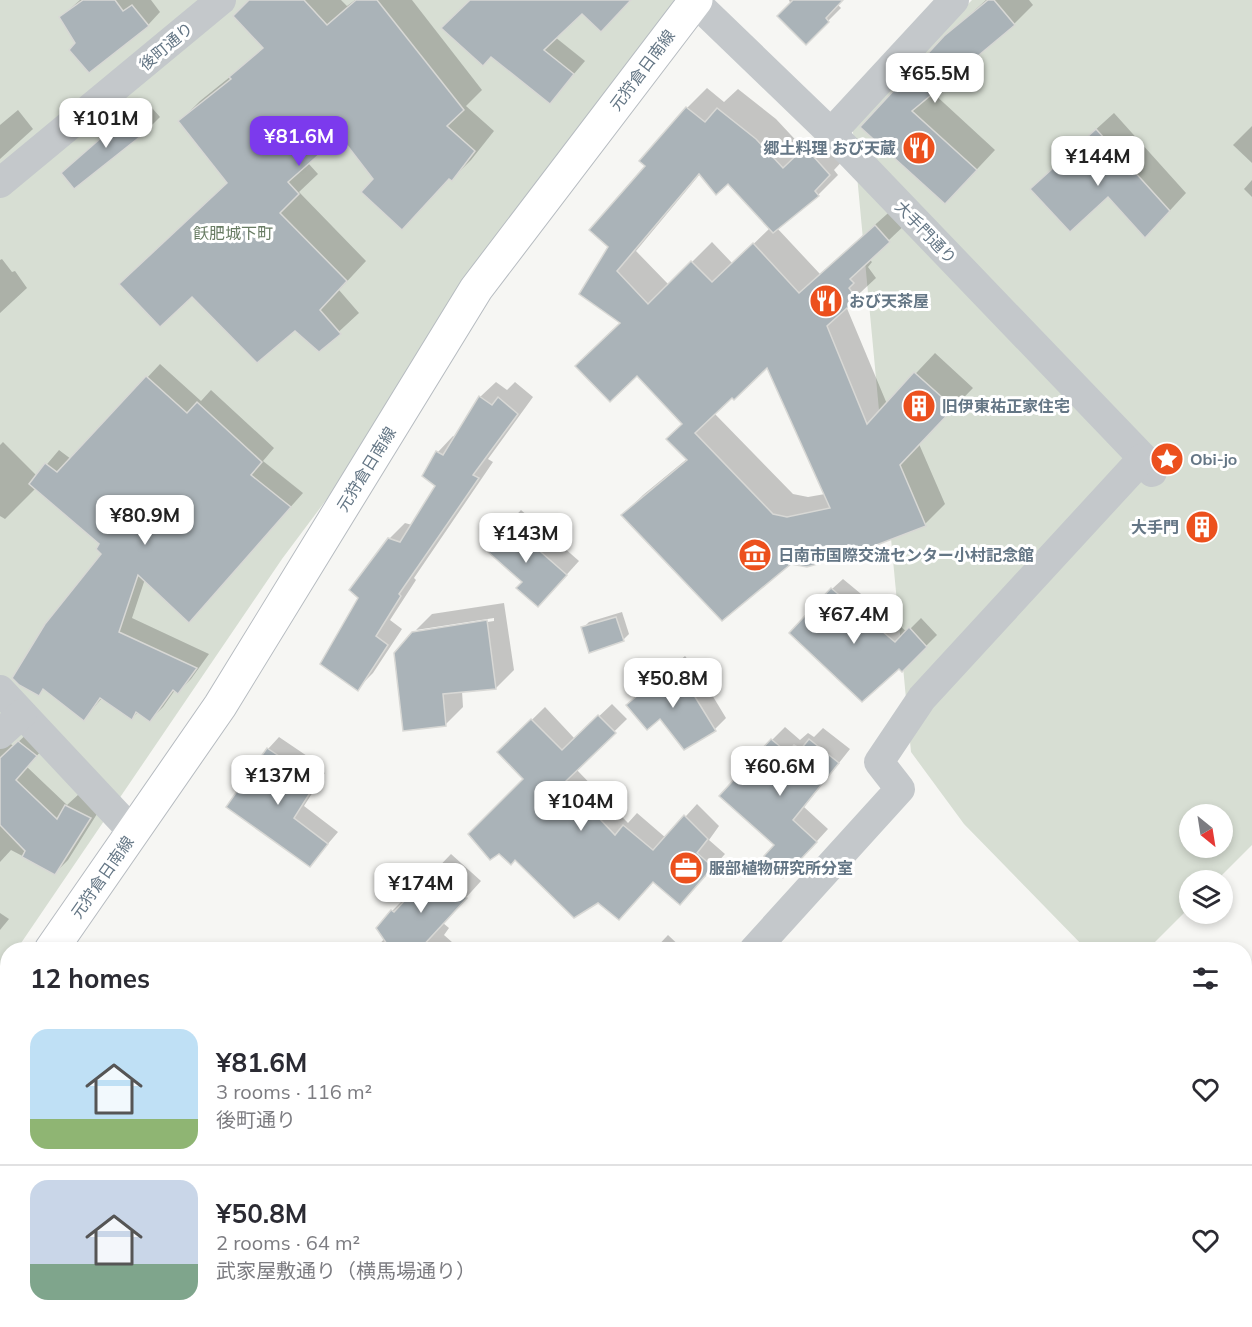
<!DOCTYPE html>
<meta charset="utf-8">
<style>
:root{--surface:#fff;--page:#f7f7f7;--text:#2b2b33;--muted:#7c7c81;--line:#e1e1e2;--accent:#7c3aed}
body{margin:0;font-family:Mulish,"Noto Sans JP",sans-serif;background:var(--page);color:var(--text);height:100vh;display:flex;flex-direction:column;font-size:22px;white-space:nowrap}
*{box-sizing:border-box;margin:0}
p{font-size:20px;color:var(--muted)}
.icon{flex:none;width:33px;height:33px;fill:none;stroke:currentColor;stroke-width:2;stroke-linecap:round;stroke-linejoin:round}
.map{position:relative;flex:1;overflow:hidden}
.sheet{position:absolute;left:0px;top:942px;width:1252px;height:386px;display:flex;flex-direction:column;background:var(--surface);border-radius:24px 24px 0 0;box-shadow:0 3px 9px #0003}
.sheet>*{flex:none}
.needle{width:39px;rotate:150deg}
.tools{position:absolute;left:1179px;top:804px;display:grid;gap:12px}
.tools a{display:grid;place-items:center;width:54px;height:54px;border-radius:50%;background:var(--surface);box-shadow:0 3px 9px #0003;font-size:30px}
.price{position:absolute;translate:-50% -51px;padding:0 14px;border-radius:12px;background:#fff;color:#222;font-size:20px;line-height:39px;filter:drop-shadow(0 2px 3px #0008)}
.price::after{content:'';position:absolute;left:50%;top:36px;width:18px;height:14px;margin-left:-9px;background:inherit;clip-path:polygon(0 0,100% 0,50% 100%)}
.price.current{background:var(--accent);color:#fff}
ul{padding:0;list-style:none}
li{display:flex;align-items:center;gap:18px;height:150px;padding:0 30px}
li+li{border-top:2px solid var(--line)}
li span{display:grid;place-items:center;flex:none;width:168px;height:120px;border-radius:18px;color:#555}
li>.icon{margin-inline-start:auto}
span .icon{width:72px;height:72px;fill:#fffc;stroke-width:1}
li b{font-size:26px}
h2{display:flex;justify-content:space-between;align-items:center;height:72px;padding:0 30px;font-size:26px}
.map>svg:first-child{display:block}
</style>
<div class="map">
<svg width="1252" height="1327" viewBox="0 0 1252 1327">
<rect width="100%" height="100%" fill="#f6f6f3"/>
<!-- green -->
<g fill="#d7ded3" fill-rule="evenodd">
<polygon points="0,0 689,0 444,342 282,559 17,949 8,950 7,963 0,974"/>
<path d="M972,0H1252V845L1217,880H1190L1189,908L1148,949H1086L964,824L911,752L852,122ZM1190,814H1222V848H1190Z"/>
</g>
<!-- shadow -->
<g fill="#0003" fill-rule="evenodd">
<polygon points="80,0 151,0 160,12 148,25 77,43 61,17"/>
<polygon points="250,0 341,0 347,6 355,0 412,0 482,90 466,106 494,131 471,160 452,179 450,177 375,179 340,134 308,163 318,174 299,192 366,261 339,290 359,313 319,350 229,182 180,121 200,101 236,72 264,47"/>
<polygon points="471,0 630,0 582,12 555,37 585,61 550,102"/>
<polygon points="789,0 841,0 837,4 841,8 806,43"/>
<polygon points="986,0 1029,0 1033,5 1014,24 932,92 995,150 964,183 863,127 945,37"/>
<path d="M707,88L724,102L738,89L776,119L804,149L826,128L849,154L834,170L838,175L818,195L777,228L820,274L896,206L909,221L869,259L872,262L868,267L876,278L846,306L887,404L935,353L973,388L919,444L945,504L925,524L623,515L643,495L688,458L684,423L621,322L610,247L647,166L687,108ZM700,174L728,182L770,228L733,264L712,242L669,285L636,251ZM767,365L825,494L808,497L793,494L714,413Z"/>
<polygon points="145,100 160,117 150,127 73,163"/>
<polygon points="18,110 33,129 0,159 0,125"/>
<polygon points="1114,113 1186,193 1162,219 1108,195 1049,172"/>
<polygon points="1252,126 1252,163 1233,145"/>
<polygon points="1252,180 1252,197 1244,189"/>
<polygon points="2,259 12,272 15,271 27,288 0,313 0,260"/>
<polygon points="160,364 201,401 211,390 274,448 263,461 303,493 189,621 145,579 132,618 209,654 191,679 178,692 175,690 163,707 150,720 138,712 132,718 102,698 84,719 45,688 39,694 103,554 101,544 36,488 5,519 0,516 0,445 3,442 37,476 59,450 71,459"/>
<polygon points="496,382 507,390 515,382 533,397 488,459 493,462 414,578 416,580 390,620 402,629 373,673 357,689 360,597 389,539 405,523 412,525 437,486 424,476 438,452 453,436 455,437 480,397"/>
<polygon points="521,510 579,561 551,592 524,582 492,542"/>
<polygon points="843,579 907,632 921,618 937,635 902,670 832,589"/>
<polygon points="504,603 514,670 496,688 462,691 463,707 445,725 414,633 494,621 494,618 416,630 432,614"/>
<polygon points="622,612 629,634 623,640 583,628 589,622"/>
<polygon points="685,656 704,679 703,680 726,718 715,729 660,717 628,705"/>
<polygon points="612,704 627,719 576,769 628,823 637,813 666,838 697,804 719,826 709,840 725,854 692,891 525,779 499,752 545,707 575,739"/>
<polygon points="785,727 800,740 808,733 814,737 823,728 850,749 804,807 828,829 796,864 776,845 772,740"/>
<polygon points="32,729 48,743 27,767 67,805 79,794 102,806 68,860 55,873 11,850 0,862 0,749 7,742 14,746"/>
<polygon points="279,737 313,760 311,763 325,773 304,806 338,832 310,865 268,749"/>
<polygon points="451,854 481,881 443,923 449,928 444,935 461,950 374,950 385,938 392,911 408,895 410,897"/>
<polygon points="0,913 9,919 0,930"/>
<polygon points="668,935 684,950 654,950"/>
<polygon points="1252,1155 1252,1327 1146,1327 1152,1320 1245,1320 1245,1163"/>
<polygon points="0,1160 8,1167 8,1310 0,1319"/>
<polygon points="40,1320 52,1320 46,1326"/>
<polygon points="346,1320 351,1320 358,1327 339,1327"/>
<polygon points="494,1320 560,1320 565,1327 497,1327"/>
<polygon points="605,1320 663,1320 658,1326 660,1327 600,1327"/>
</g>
<!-- building -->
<g fill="#aab3b8" stroke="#d8d8d5" stroke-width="1.5" fill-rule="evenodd">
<polygon points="83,0 115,0 123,11 132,5 149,26 89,73 69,50 75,43 59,17"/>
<polygon points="249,0 304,0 327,25 356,0 377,0 464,110 447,126 475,151 452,181 449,179 402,230 361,192 373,179 340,136 288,182 299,194 280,213 347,281 320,310 341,334 319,352 295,331 257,363 192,297 160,327 119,284 227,183 178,121 231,79 229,77 263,48 233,16"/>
<polygon points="470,0 631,0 601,32 582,14 544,50 574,74 550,104 491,57 483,66 441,28"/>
<polygon points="793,0 843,0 826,18 829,22 806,45 777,16"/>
<polygon points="988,0 994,0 1015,25 912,111 977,170 945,204 860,127 944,36"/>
<path d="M686,107L705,122L717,108L756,139L783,168L805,147L830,175L815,191L819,196L773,233L728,184L716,195L699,174L617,271L648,304L691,261L712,282L753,243L799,293L875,225L890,242L850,279L854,283L849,288L857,299L827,326L867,424L914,372L954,408L900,465L926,526L853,554L807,567L791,564L722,621L621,515L687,460L666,439L682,424L637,376L610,402L575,366L620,323L579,294L608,247L589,230L645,166L639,161ZM767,368L830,508L787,517L773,514L695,433L732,398L734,400Z"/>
<polygon points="134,109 151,128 74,189 61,173"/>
<polygon points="1096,129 1170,211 1145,238 1108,197 1070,232 1030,189"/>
<polygon points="146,376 187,413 197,402 262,462 251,475 291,507 189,623 138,575 119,632 197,668 178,694 173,690 150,722 136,712 132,720 100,698 84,721 43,689 39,696 19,685 12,678 45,624 101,554 96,549 99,544 29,484 45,463 57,472"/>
<polygon points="479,396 492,405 498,397 518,414 473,475 479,478 399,594 401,596 376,636 388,645 358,691 320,664 358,598 349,590 388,538 400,542 435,486 422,476 436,451 443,455"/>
<polygon points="507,522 567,575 538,607 516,588 522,582 488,552 493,545 490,542"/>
<polygon points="831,588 895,642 909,627 927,647 902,672 899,669 862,702 789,633"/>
<polygon points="616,617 624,641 589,653 581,627"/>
<polygon points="487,620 496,689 443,694 446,726 403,731 394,653 412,632"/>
<polygon points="673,666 694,691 692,692 716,731 684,750 660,719 647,730 626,705"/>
<polygon points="598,715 616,733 565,782 615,835 623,825 653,850 684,815 708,839 697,853 713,867 680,905 653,882 619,920 598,903 574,918 515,860 511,865 499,854 490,860 468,834 523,779 497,752 531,719 562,750"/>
<polygon points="771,739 788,753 794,745 801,749 809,739 839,763 793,820 817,842 783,878 764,856 774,845 719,796"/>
<polygon points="18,741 37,756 16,780 57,819 65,805 91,818 55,875 22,857 25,851 0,825 0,758"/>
<polygon points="267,748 303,772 301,775 315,785 294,818 328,844 310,867 226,807"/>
<polygon points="434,869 467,898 419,950 391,950 376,928 391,910 394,912"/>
</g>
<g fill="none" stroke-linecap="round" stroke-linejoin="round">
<defs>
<g id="secondary">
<polyline points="51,950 220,706 476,289 696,0"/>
<polyline points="0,1023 8,1012"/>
</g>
</defs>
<!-- secondary casing -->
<use href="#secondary" stroke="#b6bbc0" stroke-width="35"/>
<!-- minor -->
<g stroke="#c4c8cb" stroke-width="30">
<polyline points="693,0 831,133 1143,458 1152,472"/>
<polyline points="831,133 954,0"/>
<polyline points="0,183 221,0"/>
<polyline points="0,690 133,832"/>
<polyline points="0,734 22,714"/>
<polyline points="754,950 900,789 879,762 922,698 1143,458"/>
<polyline points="844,1320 852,1327"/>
<polyline points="407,1327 414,1320"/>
</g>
<!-- secondary -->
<use href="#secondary" stroke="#fff" stroke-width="33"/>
</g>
<!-- icons -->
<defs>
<symbol id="restaurant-disc" viewBox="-11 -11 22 22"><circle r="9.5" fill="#ec501d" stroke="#fff"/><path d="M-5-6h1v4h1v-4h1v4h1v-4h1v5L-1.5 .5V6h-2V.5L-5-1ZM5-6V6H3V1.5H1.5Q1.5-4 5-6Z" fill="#fff"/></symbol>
<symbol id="building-disc" viewBox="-11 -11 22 22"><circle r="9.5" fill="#ec501d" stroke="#fff"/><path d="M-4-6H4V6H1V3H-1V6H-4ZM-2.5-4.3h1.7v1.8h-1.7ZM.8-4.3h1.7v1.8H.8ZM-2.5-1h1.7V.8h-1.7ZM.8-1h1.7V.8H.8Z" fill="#fff"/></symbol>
<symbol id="sight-disc" viewBox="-11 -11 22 22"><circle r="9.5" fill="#ec501d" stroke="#fff"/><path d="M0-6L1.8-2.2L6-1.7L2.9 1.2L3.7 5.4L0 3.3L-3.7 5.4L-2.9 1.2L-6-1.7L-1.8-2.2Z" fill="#fff"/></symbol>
<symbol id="museum-disc" viewBox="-11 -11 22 22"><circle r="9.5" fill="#ec501d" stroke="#fff"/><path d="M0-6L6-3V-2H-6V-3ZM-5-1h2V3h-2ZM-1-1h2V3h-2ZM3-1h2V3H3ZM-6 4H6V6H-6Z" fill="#fff"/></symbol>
<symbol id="office-disc" viewBox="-11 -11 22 22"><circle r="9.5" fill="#ec501d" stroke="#fff"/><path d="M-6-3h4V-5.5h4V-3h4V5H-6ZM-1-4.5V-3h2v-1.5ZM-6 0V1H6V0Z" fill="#fff"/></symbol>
</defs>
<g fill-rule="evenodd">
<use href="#restaurant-disc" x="900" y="129" width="38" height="38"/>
<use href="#restaurant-disc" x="807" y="282" width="38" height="38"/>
<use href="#building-disc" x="900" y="387" width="38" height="38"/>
<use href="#sight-disc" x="1148" y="440" width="38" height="38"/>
<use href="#building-disc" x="1183" y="508" width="38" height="38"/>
<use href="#museum-disc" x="736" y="536" width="38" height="38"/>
<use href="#office-disc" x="667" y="849" width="38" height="38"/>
</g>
<g text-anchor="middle" stroke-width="6" stroke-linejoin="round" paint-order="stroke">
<!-- street labels -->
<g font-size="16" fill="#647685" stroke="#fff">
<text transform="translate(166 46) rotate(-40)" y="6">後町通り</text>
<text transform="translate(642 70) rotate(-53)" y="6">元狩倉日南線</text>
<text transform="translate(926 232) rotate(46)" y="6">大手門通り</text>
<text transform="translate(366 469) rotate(-58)" y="6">元狩倉日南線</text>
<text transform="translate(102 877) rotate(-55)" y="6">元狩倉日南線</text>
</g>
<!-- poi labels -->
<g font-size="16" font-weight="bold" fill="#647685" stroke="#fff" text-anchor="start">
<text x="896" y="154" text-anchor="end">郷土料理 おび天蔵</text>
<text x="849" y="307">おび天茶屋</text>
<text x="942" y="412">旧伊東祐正家住宅</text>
<text x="1190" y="465">Obi-jo</text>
<text x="1179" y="533" text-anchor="end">大手門</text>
<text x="778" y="561">日南市国際交流センター小村記念館</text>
<text x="709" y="874">服部植物研究所分室</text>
</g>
<!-- park labels -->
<g font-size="16" fill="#687c63" stroke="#fff">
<text x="233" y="239">飫肥城下町</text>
</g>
</g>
</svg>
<div class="tools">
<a><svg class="needle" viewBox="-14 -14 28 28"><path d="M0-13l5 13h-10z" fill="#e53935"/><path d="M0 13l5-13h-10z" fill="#7c7c81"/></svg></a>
<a><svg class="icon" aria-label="layers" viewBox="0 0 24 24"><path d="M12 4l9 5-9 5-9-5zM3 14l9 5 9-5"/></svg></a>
</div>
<b class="price" style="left:935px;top:104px">¥65.5M</b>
<b class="price" style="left:106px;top:149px">¥101M</b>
<b class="price current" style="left:299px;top:167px">¥81.6M</b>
<b class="price" style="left:1098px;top:187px">¥144M</b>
<b class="price" style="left:145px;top:546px">¥80.9M</b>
<b class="price" style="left:526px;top:564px">¥143M</b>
<b class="price" style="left:854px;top:645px">¥67.4M</b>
<b class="price" style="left:673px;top:709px">¥50.8M</b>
<b class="price" style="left:780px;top:797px">¥60.6M</b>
<b class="price" style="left:278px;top:806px">¥137M</b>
<b class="price" style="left:581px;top:832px">¥104M</b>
<b class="price" style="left:421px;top:914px">¥174M</b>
<section class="sheet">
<h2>12 homes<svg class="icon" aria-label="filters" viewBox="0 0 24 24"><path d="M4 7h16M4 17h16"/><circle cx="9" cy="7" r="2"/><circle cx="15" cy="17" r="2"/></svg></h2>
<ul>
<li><span style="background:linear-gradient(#bfe0f5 75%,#8fb573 0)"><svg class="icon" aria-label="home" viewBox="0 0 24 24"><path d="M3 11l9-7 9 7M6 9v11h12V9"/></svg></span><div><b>¥81.6M</b><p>3 rooms · 116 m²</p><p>後町通り</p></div><svg class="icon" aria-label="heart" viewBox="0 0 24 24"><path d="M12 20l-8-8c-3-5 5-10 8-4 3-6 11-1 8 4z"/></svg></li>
<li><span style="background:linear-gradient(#c9d6e8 70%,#7fa58c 0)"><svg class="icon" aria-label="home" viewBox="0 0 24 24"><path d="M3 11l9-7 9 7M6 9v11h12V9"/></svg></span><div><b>¥50.8M</b><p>2 rooms · 64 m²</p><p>武家屋敷通り（横馬場通り）</p></div><svg class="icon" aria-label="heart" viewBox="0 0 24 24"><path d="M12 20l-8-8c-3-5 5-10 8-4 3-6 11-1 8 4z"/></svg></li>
</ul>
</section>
</div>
